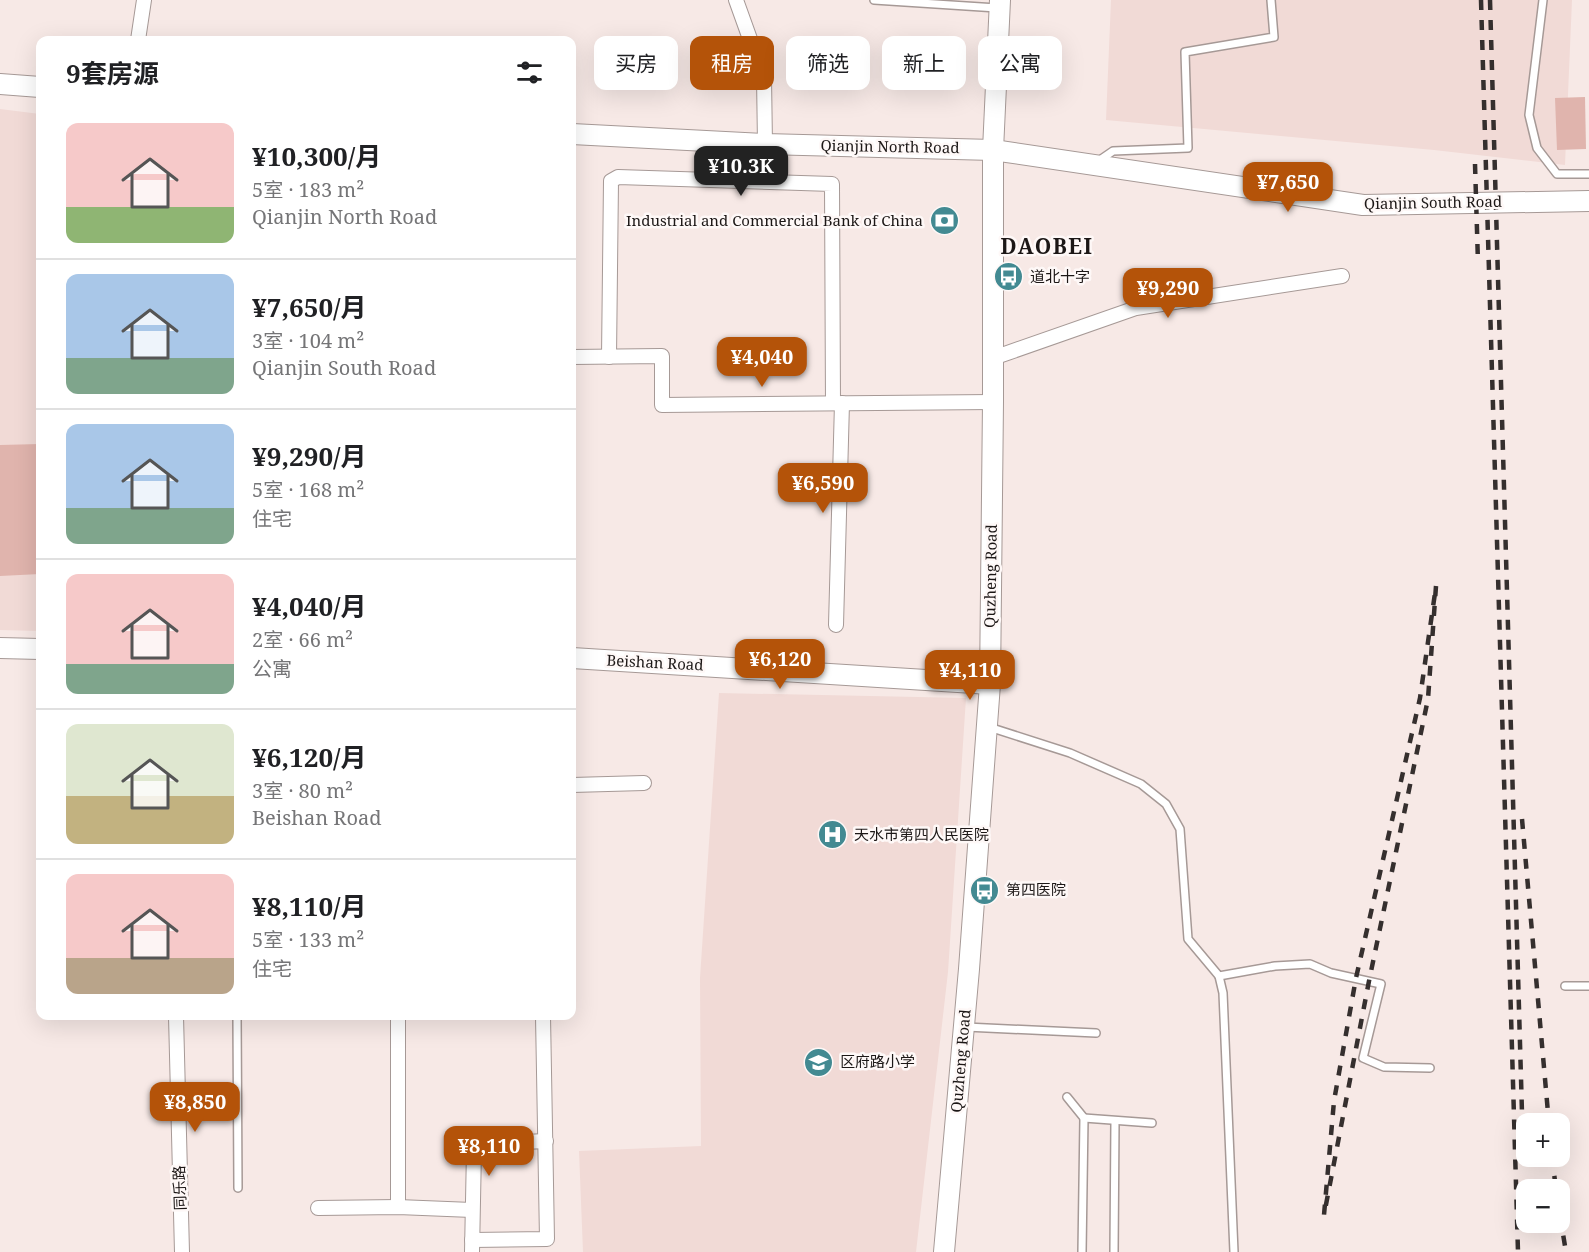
<!DOCTYPE html>
<html lang="zh">
<meta charset="utf-8">
<style>
:root{--surface:#fff;--page:#f6f6f6;--text:#202124;--muted:#757577;--line:#e0e0e0;--accent:#b45309}
body{margin:0;font-family:"Noto Serif","Noto Sans SC",serif;background:var(--page);color:var(--text);height:100vh;display:flex;flex-direction:column;font-size:22px;white-space:nowrap}
*{box-sizing:border-box;margin:0}
p{font-size:20px;color:var(--muted)}
.icon{flex:none;width:33px;height:33px;fill:none;stroke:currentColor;stroke-width:2;stroke-linecap:round;stroke-linejoin:round}
.map{position:relative;flex:1;overflow:hidden}
.drawer{position:absolute;left:36px;top:36px;width:540px;height:984px;display:flex;flex-direction:column;background:var(--surface);border-radius:12px;box-shadow:0 6px 24px #0002}
.drawer>*{flex:none}
.banner{position:absolute;left:594px;top:36px;width:570px;height:54px;display:flex;gap:12px}
.controls{position:absolute;left:1516px;top:1113px;display:grid;gap:12px}
.controls a{display:grid;place-items:center;width:54px;height:54px;border-radius:12px;background:var(--surface);box-shadow:0 6px 24px #0002;font-size:30px}
.price{position:absolute;translate:-50% -51px;padding:0 14px;border-radius:12px;background:var(--accent);color:#fff;font-size:20px;line-height:39px;filter:drop-shadow(0 2px 3px #0008)}
.price::after{content:'';position:absolute;left:50%;top:36px;width:18px;height:14px;margin-left:-9px;background:inherit;clip-path:polygon(0 0,100% 0,50% 100%)}
.price.on{background:#222;color:#fff}
ul{padding:0;list-style:none}
li{display:flex;align-items:center;gap:18px;height:150px;padding:0 30px}
li+li{border-top:2px solid var(--line)}
li span{display:grid;place-items:center;flex:none;width:168px;height:120px;border-radius:12px;color:#555}
li>.icon{margin-inline-start:auto}
span .icon{width:72px;height:72px;fill:#fffc;stroke-width:1}
li b{font-size:26px}
h2{display:flex;justify-content:space-between;align-items:center;height:72px;padding:0 30px;font-size:26px}
.tag{padding:0 21px;border-radius:12px;background:var(--surface);box-shadow:0 6px 24px #0002;font-size:21px;line-height:54px}
.tag.on{background:var(--accent);color:#fff}
.map>svg:first-child{display:block}
</style>
<div class="map">
<svg width="1589" height="1252" viewBox="0 0 1589 1252">
<rect width="100%" height="100%" fill="#f7e9e6"/>
<!-- built -->
<g fill="#f1dad6">
<polygon points="1111,0 1572,0 1565,165 1434,150 1106,120"/>
<polygon points="0,109 40,114 40,631 0,630"/>
<polygon points="719,693 966,698 948,972 916,1252 583,1252 579,1151 701,1146 700,978"/>
</g>
<!-- green -->
<g fill="#e0b4ad">
<polygon points="1585,97 1586,149 1557,150 1555,98"/>
<polygon points="40,444 40,574 0,576 0,445"/>
</g>
<g fill="none" stroke-linecap="round" stroke-linejoin="round">
<defs>
<g id="lane">
<polyline points="874,0 997,8"/>
<polyline points="1543,0 1529,115 1537,148 1557,174 1589,174"/>
<polyline points="1097,162 1113,151 1188,148 1185,52 1274,37 1271,0"/>
<polyline points="989,727 1070,753 1141,784 1166,804 1180,829 1188,939 1219,976 1275,966 1310,964 1331,973 1381,984 1363,1058 1384,1067 1430,1068"/>
<polyline points="1219,976 1223,993 1234,1252"/>
<polyline points="1565,986 1589,986"/>
<polyline points="237,1016 238,1188"/>
<polyline points="966,1027 1096,1033"/>
<polyline points="1067,1097 1084,1118 1082,1252"/>
<polyline points="1084,1118 1152,1123"/>
<polyline points="1114,1252 1115,1121"/>
</g>
<g id="street">
<polyline points="736,0 764,78 765,144"/>
<polyline points="138,40 144,0"/>
<polyline points="572,357 662,356 662,405 993,402"/>
<polyline points="609,357 611,181 618,177 832,184 833,403"/>
<polyline points="993,358 1136,308 1342,276"/>
<polyline points="836,625 842,403"/>
<polyline points="572,785 644,783"/>
<polyline points="176,1016 182,1252"/>
<polyline points="398,1016 398,1207"/>
<polyline points="318,1208 398,1207 472,1210"/>
<polyline points="472,1240 547,1239 543,1016"/>
<polyline points="472,1252 474,1150 484,1144 546,1141"/>
</g>
<g id="secondary">
<polyline points="0,84 40,87"/>
<polyline points="572,134 765,144 993,150 1363,205 1589,201"/>
<polyline points="0,648 40,649"/>
<polyline points="572,658 990,684"/>
<polyline points="944,1252 969,969 990,684 993,402 993,150 1000,0"/>
</g>
</defs>
<!-- lane casing -->
<use href="#lane" stroke="#a69996" stroke-width="10"/>
<!-- street casing -->
<use href="#street" stroke="#a69996" stroke-width="16"/>
<!-- secondary casing -->
<use href="#secondary" stroke="#a69996" stroke-width="22"/>
<!-- lane -->
<use href="#lane" stroke="#fff" stroke-width="7"/>
<!-- street -->
<use href="#street" stroke="#fff" stroke-width="14"/>
<!-- secondary -->
<use href="#secondary" stroke="#fff" stroke-width="20"/>
<!-- rail -->
<g stroke="#352f2e" stroke-width="4.5" stroke-dasharray="10 10" stroke-linecap="butt">
<polyline points="1481,0 1518,1252"/>
<polyline points="1490,0 1522,1113"/>
<polyline points="1475,164 1478,263"/>
<polygon points="1436,586 1428,699 1369,981 1324,1215 1334,1101 1356,978 1420,698"/>
<polyline points="1522,819 1549,1124"/>
<polyline points="1552,1156 1556,1190"/>
<polyline points="1560,1216 1566,1252"/>
</g>
</g>
<!-- icons -->
<defs>
<symbol id="bank-disc" viewBox="-11 -11 22 22"><circle r="9.5" fill="#438a92" stroke="#fef8f7"/><path d="M-6-4H6V4H-6ZM0-2.3a2.3 2.3 0 1 0 0 4.6a2.3 2.3 0 1 0 0-4.6Z" fill="#fff"/></symbol>
<symbol id="bus-disc" viewBox="-11 -11 22 22"><circle r="9.5" fill="#438a92" stroke="#fef8f7"/><path d="M-5-6H5V4H4V6H2V4H-2V6H-4V4H-5ZM-3.5-4V0h7V-4ZM-3.5 1.2v1.5H-2V1.2ZM2 1.2v1.5H3.5V1.2Z" fill="#fff"/></symbol>
<symbol id="hospital-disc" viewBox="-11 -11 22 22"><circle r="9.5" fill="#438a92" stroke="#fef8f7"/><path d="M-5-5h3v3.5h4V-5h3V5h-3V1.5h-4V5h-3Z" fill="#fff"/></symbol>
<symbol id="school-disc" viewBox="-11 -11 22 22"><circle r="9.5" fill="#438a92" stroke="#fef8f7"/><path d="M0-5L7-2L0 1L-7-2ZM-4 1L0 2.5L4 1V4Q0 6-4 4Z" fill="#fff"/></symbol>
</defs>
<g fill-rule="evenodd">
<use href="#bank-disc" x="928" y="204" width="33" height="33"/>
<use href="#bus-disc" x="992" y="260" width="33" height="33"/>
<use href="#hospital-disc" x="816" y="818" width="33" height="33"/>
<use href="#bus-disc" x="968" y="874" width="33" height="33"/>
<use href="#school-disc" x="802" y="1046" width="33" height="33"/>
</g>
<g text-anchor="middle" stroke-width="5" stroke-linejoin="round" paint-order="stroke">
<!-- street labels -->
<g font-size="15" fill="#1c1716" stroke="#fef8f7">
<text transform="translate(890 147) rotate(1)" y="5">Qianjin North Road</text>
<text transform="translate(1433 203) rotate(-1)" y="5">Qianjin South Road</text>
<text transform="translate(991 576) rotate(-89)" y="5">Quzheng Road</text>
<text transform="translate(655 663) rotate(3)" y="5">Beishan Road</text>
<text transform="translate(961 1061) rotate(-85)" y="5">Quzheng Road</text>
<text transform="translate(180 1188) rotate(-92)" y="5">同乐路</text>
</g>
<!-- poi labels -->
<g font-size="15" fill="#1c1716" stroke="#fef8f7" text-anchor="start">
<text x="923" y="226" text-anchor="end">Industrial and Commercial Bank of China</text>
<text x="1030" y="282">道北十字</text>
<text x="854" y="840">天水市第四人民医院</text>
<text x="1006" y="895">第四医院</text>
<text x="840" y="1067">区府路小学</text>
</g>
<!-- district labels -->
<g font-size="21" font-weight="bold" letter-spacing="1.5" fill="#1c1716" stroke="#fef8f7">
<text x="1047" y="254">DAOBEI</text>
</g>
</g>
</svg>
<div class="controls">
<a>+</a>
<a>−</a>
</div>
<b class="price on" style="left:741px;top:197px">¥10.3K</b>
<b class="price" style="left:1288px;top:213px">¥7,650</b>
<b class="price" style="left:1168px;top:319px">¥9,290</b>
<b class="price" style="left:762px;top:388px">¥4,040</b>
<b class="price" style="left:823px;top:514px">¥6,590</b>
<b class="price" style="left:780px;top:690px">¥6,120</b>
<b class="price" style="left:970px;top:701px">¥4,110</b>
<b class="price" style="left:195px;top:1133px">¥8,850</b>
<b class="price" style="left:489px;top:1177px">¥8,110</b>
<div class="banner">
<a class="tag">买房</a>
<a class="tag on">租房</a>
<a class="tag">筛选</a>
<a class="tag">新上</a>
<a class="tag">公寓</a>
</div>
<section class="drawer">
<h2>9套房源<svg class="icon" aria-label="filters" viewBox="0 0 24 24"><path d="M4 7h16M4 17h16"/><circle cx="9" cy="7" r="2"/><circle cx="15" cy="17" r="2"/></svg></h2>
<ul>
<li><span style="background:linear-gradient(#f6c9c9 70%,#8fb573 0)"><svg class="icon" aria-label="home" viewBox="0 0 24 24"><path d="M3 11l9-7 9 7M6 9v11h12V9"/></svg></span><div><b>¥10,300/月</b><p>5室 · 183 m²</p><p>Qianjin North Road</p></div></li>
<li><span style="background:linear-gradient(#a9c7e8 70%,#7fa58c 0)"><svg class="icon" aria-label="home" viewBox="0 0 24 24"><path d="M3 11l9-7 9 7M6 9v11h12V9"/></svg></span><div><b>¥7,650/月</b><p>3室 · 104 m²</p><p>Qianjin South Road</p></div></li>
<li><span style="background:linear-gradient(#a9c7e8 70%,#7fa58c 0)"><svg class="icon" aria-label="home" viewBox="0 0 24 24"><path d="M3 11l9-7 9 7M6 9v11h12V9"/></svg></span><div><b>¥9,290/月</b><p>5室 · 168 m²</p><p>住宅</p></div></li>
<li><span style="background:linear-gradient(#f6c9c9 75%,#7fa58c 0)"><svg class="icon" aria-label="home" viewBox="0 0 24 24"><path d="M3 11l9-7 9 7M6 9v11h12V9"/></svg></span><div><b>¥4,040/月</b><p>2室 · 66 m²</p><p>公寓</p></div></li>
<li><span style="background:linear-gradient(#dfe7d0 60%,#c2b280 0)"><svg class="icon" aria-label="home" viewBox="0 0 24 24"><path d="M3 11l9-7 9 7M6 9v11h12V9"/></svg></span><div><b>¥6,120/月</b><p>3室 · 80 m²</p><p>Beishan Road</p></div></li>
<li><span style="background:linear-gradient(#f6c9c9 70%,#b9a48a 0)"><svg class="icon" aria-label="home" viewBox="0 0 24 24"><path d="M3 11l9-7 9 7M6 9v11h12V9"/></svg></span><div><b>¥8,110/月</b><p>5室 · 133 m²</p><p>住宅</p></div></li>
</ul>
</section>
</div>
